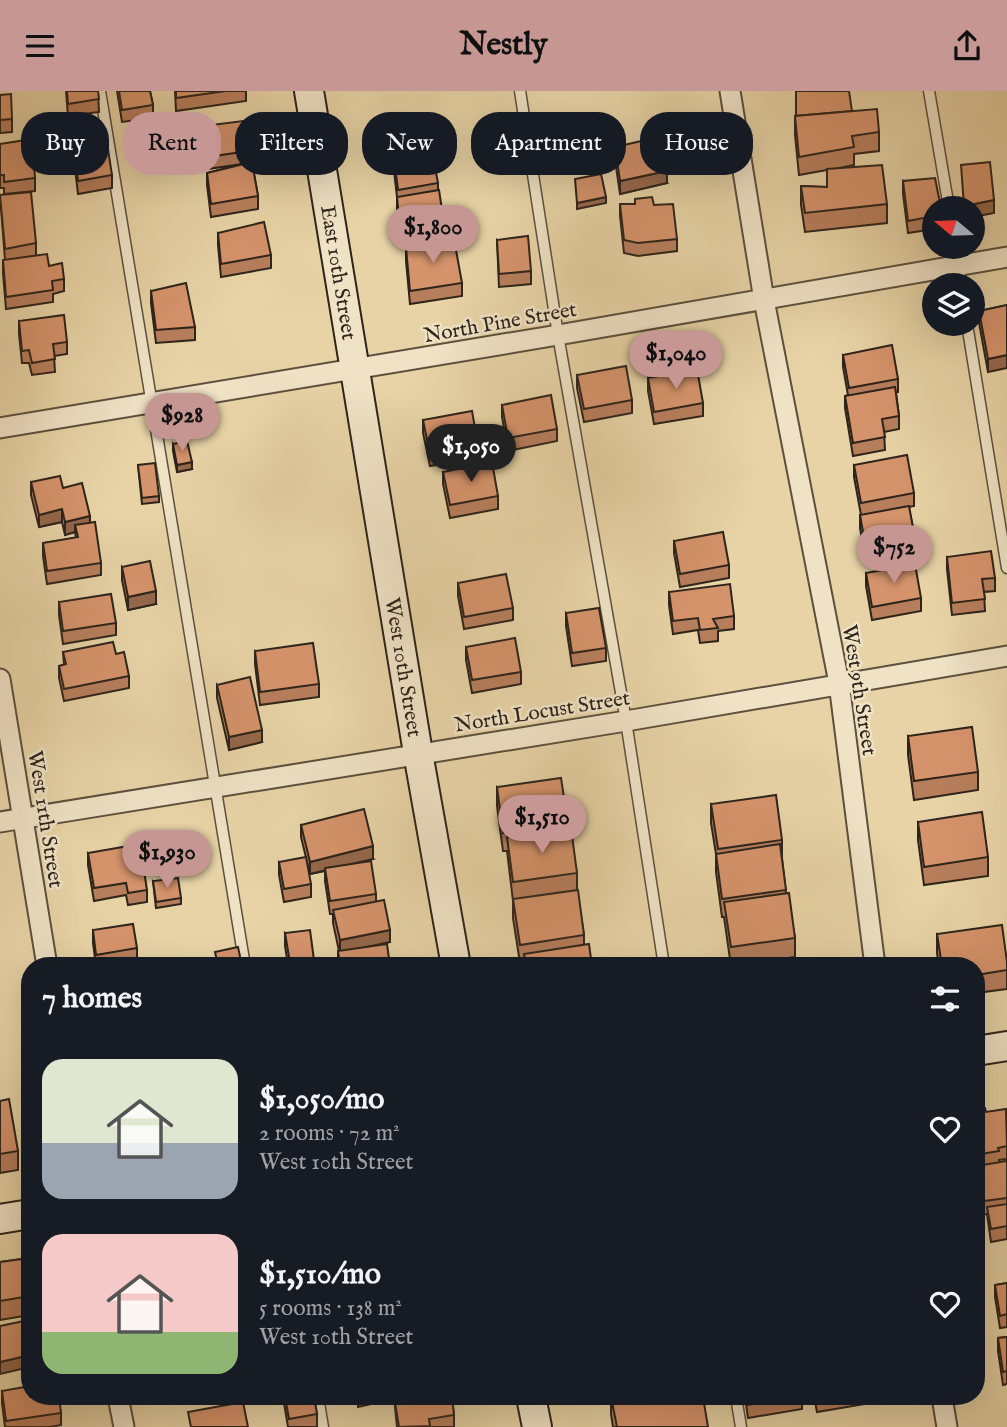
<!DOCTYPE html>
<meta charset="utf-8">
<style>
:root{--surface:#171b24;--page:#20242c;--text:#f1f3f6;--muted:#9ea1a6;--accent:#c59692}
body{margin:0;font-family:"IM FELL English",serif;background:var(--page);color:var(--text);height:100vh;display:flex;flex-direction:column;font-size:26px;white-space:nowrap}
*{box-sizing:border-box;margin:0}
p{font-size:23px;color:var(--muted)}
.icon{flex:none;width:38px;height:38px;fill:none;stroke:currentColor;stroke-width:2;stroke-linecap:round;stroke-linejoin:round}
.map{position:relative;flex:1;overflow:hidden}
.panel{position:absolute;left:21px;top:866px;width:964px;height:448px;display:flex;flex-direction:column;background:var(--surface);border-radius:28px;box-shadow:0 7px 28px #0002}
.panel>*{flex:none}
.top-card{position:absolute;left:21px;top:21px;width:966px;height:63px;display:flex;gap:14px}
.needle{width:46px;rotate:289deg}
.tools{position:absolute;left:922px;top:105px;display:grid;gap:14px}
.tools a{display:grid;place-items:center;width:63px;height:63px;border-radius:50%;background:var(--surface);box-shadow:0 7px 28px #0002;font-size:35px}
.price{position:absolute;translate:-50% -60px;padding:0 16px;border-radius:24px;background:var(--accent);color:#111;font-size:23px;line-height:46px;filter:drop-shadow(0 2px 4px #0008)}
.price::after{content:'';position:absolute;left:50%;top:42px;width:21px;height:16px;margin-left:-10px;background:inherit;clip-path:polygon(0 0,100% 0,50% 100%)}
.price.active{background:#222;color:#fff}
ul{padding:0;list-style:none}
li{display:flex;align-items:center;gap:21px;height:175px;padding:0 21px}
li span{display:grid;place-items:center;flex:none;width:196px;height:140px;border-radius:21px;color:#555}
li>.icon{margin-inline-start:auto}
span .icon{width:84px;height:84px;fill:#fffc;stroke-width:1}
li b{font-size:30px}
h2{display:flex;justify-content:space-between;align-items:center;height:84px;padding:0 21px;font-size:30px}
.tag{padding:0 24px;border-radius:28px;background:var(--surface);box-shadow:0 7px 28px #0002;font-size:24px;line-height:63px}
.tag.active{background:var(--accent);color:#111}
header{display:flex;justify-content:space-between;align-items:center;height:91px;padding:0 21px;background:var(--accent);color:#111;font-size:32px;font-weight:800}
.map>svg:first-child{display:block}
</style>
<header><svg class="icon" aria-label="menu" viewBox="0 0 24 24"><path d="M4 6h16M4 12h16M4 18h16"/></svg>Nestly<svg class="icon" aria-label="share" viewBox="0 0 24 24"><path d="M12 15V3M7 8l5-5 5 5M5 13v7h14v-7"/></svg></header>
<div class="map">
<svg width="1007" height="1336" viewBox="0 0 1007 1336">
<rect width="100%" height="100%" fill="#e7d3a6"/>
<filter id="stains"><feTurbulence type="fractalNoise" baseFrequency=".00286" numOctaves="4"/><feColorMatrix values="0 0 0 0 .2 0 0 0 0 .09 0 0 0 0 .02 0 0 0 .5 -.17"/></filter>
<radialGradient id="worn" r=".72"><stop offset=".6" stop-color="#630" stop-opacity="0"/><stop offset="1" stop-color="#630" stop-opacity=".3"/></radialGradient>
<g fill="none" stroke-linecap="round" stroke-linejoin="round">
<defs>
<g id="lane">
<polyline points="100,0 245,875"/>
<polyline points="520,0 558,244 626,630 664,875"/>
<polyline points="929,0 949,117"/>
<polyline points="955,156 961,194"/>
<polyline points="967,233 1007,477"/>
<polyline points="318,1306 323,1336"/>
<polyline points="736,1306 741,1336"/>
</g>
<g id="street">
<polyline points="730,0 764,209 839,592 875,875"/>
<polyline points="0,337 558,244 1007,166"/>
<polyline points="0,588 47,875"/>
<polyline points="0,731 626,630 1007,565"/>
<polyline points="118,1306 124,1336"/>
<polyline points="942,1306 947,1336"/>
</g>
<g id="secondary">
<path id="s1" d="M309,0L418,662L456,875"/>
<polyline points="976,960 1007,955"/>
<polyline points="0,1128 30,1123"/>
<polyline points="531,1306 537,1336"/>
</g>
</defs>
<!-- lane casing -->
<use href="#lane" stroke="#5c503e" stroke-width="13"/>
<!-- street casing -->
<use href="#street" stroke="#5c503e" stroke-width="23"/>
<!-- secondary casing -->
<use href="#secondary" stroke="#2d241b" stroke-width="32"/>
<!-- lane -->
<use href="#lane" stroke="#efe2c5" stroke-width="10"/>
<!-- street -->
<use href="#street" stroke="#efe2c5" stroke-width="19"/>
<!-- secondary -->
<use href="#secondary" stroke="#efe2c5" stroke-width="28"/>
</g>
<!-- wall -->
<g fill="#b77e5c" stroke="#2d241b" stroke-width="2">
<polygon points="66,0 98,0 99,21 68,25"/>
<polygon points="117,0 150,0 153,14 153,27 122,31"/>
<polygon points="175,0 246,0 246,10 176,20"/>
<polygon points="0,4 12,28 12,41 0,42"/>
<polygon points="852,20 879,41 879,60 854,63 854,74 839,77 887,113 887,132 805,141 801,114 801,95 827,96 827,79 799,84 795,44 795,25"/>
<polygon points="211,34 255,59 255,71 252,72 258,105 258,118 211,126 207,94 207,82 242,73 208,78 206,46 211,45"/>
<polygon points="0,53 35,87 35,100 4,103 4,97 0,97"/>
<polygon points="74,56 112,84 112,97 78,103 74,69"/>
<polygon points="615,56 667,92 620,103 615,69"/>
<polygon points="394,68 438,92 438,100 444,132 444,145 400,150 397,119 397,106 394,80"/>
<polygon points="903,90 934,117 934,138 908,142 903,103"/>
<polygon points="0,104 36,152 36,164 64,188 64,200 53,203 53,211 6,218 3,182 3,169 5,169"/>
<polygon points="620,113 654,114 677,148 677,160 638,165 624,162 620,125"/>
<polygon points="218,142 271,164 271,177 221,186 218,154"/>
<polygon points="497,149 531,180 531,193 499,196"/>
<polygon points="406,157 462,192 462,205 410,213 406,170"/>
<polygon points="151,200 195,236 195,249 156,252 151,212"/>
<polygon points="1007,214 988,281 979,232 979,220"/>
<polygon points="19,230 67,251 67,263 54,265 55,281 32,284 29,272 22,272 19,243"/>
<polygon points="843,264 898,288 898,301 896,301 899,325 899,338 884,341 885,359 853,365 845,317 845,305 848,304 843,276"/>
<polygon points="577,284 632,309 632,322 584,331 577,297"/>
<polygon points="648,287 703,312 703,325 654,333 648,300"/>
<polygon points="502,314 557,338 557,350 508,360 502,326"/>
<polygon points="423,329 478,354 478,366 430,375 423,342"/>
<polygon points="173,353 192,378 177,381 173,360"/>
<polygon points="138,374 159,405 159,411 142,413"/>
<polygon points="854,374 914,402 914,415 909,416 915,448 915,461 866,470 860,437 860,424 861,424 854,386"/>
<polygon points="443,381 498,405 498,418 450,427 443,393"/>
<polygon points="31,391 63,397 90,431 101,472 101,484 47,493 43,465 43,452 76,447 75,441 65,444 62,431 39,436 31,404"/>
<polygon points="674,450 729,474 729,487 680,496 674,462"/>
<polygon points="947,466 995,487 995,500 984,501 985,520 952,524 947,478"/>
<polygon points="122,476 156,513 128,519 122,489"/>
<polygon points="866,482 921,507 921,520 872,529 866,495"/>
<polygon points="458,492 513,517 513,529 464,538 458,505"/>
<polygon points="669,501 734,525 734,538 718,540 718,550 700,552 698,539 673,543 669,514"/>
<polygon points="59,511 116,532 116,544 63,553 59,524"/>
<polygon points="566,522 606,557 606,570 572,575 566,535"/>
<polygon points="466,556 521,581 521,593 472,602 466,569"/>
<polygon points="255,560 319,593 319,606 260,614 255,573"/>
<polygon points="63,561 129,585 129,597 64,610 59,587 59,575 64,574"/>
<polygon points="217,594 262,651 229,659 217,607"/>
<polygon points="908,645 978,681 978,699 914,709 908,664"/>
<polygon points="497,696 568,732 568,737 577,782 577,799 584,844 584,854 592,875 524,875 524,872 520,872 513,827 513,810 507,760 503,760 497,715"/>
<polygon points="711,713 782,749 782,767 786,802 795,847 795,866 731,875 724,826 722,826 716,781 716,763 711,732"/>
<polygon points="918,731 988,766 988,785 924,794 918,749"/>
<polygon points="301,734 373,768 351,773 376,803 376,810 390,851 366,856 390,875 338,875 338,860 339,860 333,832 333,823 330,823 325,790 325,780 310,783 301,746"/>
<polygon points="88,762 147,799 147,811 128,814 126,804 94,810 88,774"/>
<polygon points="279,771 311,793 311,806 284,811 279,784"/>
<polygon points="153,790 181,807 181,813 156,817"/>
<polygon points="93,839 137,857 137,870 106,875 96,875 93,852"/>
<polygon points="285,842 314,869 314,875 288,875 285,855"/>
<polygon points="937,843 1007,871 1007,898 976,902 976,875 939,875 937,862"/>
<polygon points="0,1010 18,1060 18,1079 0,1082"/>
<polygon points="976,1018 986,1021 1007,1024 1007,1068 999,1069 999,1072 1007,1070 1007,1148 991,1151 987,1123 976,1124 976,1075 981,1074 980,1071 976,1072"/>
<polygon points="30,1167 30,1224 0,1229 0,1171"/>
<polygon points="1007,1192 1007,1236 1000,1237 995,1206 995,1194"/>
<polygon points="1007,1246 1007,1293 1003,1294 998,1260 998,1247"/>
<polygon points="2,1300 61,1322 61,1334 50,1336 5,1336 2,1312"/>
<polygon points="283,1306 314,1306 317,1323 317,1336 288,1336"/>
<polygon points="394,1306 452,1306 454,1324 454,1336 397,1336"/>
<polygon points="611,1306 708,1336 613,1336 611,1323"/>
<polygon points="745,1306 802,1306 802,1318 748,1327"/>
<polygon points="814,1306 865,1306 865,1313 817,1321"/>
</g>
<!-- shaded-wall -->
<g fill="#95674b" stroke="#2d241b" stroke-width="2">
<polygon points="667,80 667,92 620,103 620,90"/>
<polygon points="606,106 606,112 577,118 577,112"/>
<polygon points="994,109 994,122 973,126 973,117 964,117 964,115"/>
<polygon points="1007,264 1007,277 988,281 988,268"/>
<polygon points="192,371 192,378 177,381 177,374"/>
<polygon points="62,418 62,431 39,436 39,424"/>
<polygon points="90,425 90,438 75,434 75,441 65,444 65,431"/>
<polygon points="156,500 156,513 128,519 128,506"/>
<polygon points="262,639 262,651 229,659 229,646"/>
<polygon points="373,755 373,768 310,783 310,771"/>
<polygon points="390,839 390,851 340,862 340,849"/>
<polygon points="30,1264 30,1276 0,1283 0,1271"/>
<polygon points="358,1306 385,1306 385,1310 358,1316"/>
</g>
<!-- building -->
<g fill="#d5936b" stroke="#2d241b" stroke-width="2">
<polygon points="67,0 98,0 99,8 68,13"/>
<polygon points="119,0 150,0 153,14 122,19"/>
<polygon points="176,0 226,0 176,7"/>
<polygon points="796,0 849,0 852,20 796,25"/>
<polygon points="11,3 12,28 0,29 0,4"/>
<polygon points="877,18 879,41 852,45 854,56 799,66 795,25"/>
<polygon points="251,29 255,59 208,66 206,46 212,45 211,34"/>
<polygon points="659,46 667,80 620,90 615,56"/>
<polygon points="32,48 35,87 4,91 4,84 0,84 0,53"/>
<polygon points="107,52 112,84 78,90 74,56"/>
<polygon points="432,61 438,92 398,99 394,68"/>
<polygon points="252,71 258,105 211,113 207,82"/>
<polygon points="990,71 994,109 964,115 961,74"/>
<polygon points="882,74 887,113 805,122 801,95 827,96 827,78"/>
<polygon points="601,83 606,106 577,112 575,88"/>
<polygon points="935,87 941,117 934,117 934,125 908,130 903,90"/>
<polygon points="439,99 444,132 400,137 397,106"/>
<polygon points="31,101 36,152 5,158 0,104"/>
<polygon points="652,106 654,114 673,113 677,148 638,152 624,149 620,113 635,113 635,108"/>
<polygon points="264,131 271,164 221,173 218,142"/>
<polygon points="528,145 531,180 499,183 497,149"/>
<polygon points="454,148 462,192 410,200 406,157"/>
<polygon points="47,163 49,175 62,172 64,188 52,190 53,199 6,206 3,169"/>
<polygon points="186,192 195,236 156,239 151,200"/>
<polygon points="1007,214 1007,264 988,268 979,220"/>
<polygon points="64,224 67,251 53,253 55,268 32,272 29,259 22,260 19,230"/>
<polygon points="892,254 898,288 849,297 843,264"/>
<polygon points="626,275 632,309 584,318 577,284"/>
<polygon points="697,278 703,312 654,321 648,287"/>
<polygon points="895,296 899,325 882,328 885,346 853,352 845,305"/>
<polygon points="551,304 557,338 508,347 502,314"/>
<polygon points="472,320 478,354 430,363 423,329"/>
<polygon points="187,350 192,371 177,374 173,353"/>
<polygon points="907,364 914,402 861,412 854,374"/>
<polygon points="492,371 498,405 450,414 443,381"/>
<polygon points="155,372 159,405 142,407 138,374"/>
<polygon points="60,385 63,397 82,392 90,425 65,431 62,418 39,424 31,391"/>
<polygon points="909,415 915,448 866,458 860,424"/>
<polygon points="95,431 101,472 47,480 43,452 78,446 75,434"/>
<polygon points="723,441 729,474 680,483 674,450"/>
<polygon points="991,460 995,487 982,488 985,508 952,512 947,466"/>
<polygon points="150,470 156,500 128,506 122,476"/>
<polygon points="915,473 921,507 872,516 866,482"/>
<polygon points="506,483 513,517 464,526 458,492"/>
<polygon points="730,493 734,525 713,528 718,537 700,539 698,527 673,530 669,501"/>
<polygon points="111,503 116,532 63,540 59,511"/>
<polygon points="599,517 606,557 572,562 566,522"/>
<polygon points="515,547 521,581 472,589 466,556"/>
<polygon points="113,551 116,563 124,561 129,585 64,598 59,575 66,573 63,561"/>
<polygon points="313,552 319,593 260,601 255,560"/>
<polygon points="250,586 262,639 229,646 217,594"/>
<polygon points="972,636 978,681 914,690 908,645"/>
<polygon points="561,687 568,732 503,742 497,696"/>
<polygon points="776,704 782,749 718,758 711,713"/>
<polygon points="364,718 373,755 310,771 301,734"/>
<polygon points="982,721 988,766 924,776 918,731"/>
<polygon points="571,737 577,782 513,791 507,746"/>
<polygon points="140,753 147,799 128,802 126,792 94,797 88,762"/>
<polygon points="780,753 786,799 722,808 716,763"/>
<polygon points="306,766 311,793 284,798 279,771"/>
<polygon points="371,770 376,803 330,810 325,777"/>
<polygon points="178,787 181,807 156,811 153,790"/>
<polygon points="578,799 584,844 520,854 513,808"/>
<polygon points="789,802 795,847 731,856 724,811"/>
<polygon points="384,809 390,839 340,849 333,819"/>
<polygon points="133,833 137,857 96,864 93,839"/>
<polygon points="1002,834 1007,871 1007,879 976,884 976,875 942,875 937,843"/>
<polygon points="310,839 314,869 290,872 285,842"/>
<polygon points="387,853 390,875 340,875 338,860"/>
<polygon points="589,853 592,875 526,875 524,863"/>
<polygon points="238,856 242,875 218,875 215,861"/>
<polygon points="155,870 156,875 131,875"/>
<polygon points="9,1008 18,1060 0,1063 0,1010"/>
<polygon points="985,1017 986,1021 1006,1018 1007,1055 998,1057 999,1060 981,1063 980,1058 976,1059 976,1018"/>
<polygon points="1007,1070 1007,1107 976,1111 976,1075"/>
<polygon points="1007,1113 1007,1135 991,1138 987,1116"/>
<polygon points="30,1167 30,1205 0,1210 0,1171"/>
<polygon points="1007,1192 1007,1223 1000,1225 995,1194"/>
<polygon points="24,1230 30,1254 30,1264 0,1271 0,1235"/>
<polygon points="1007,1246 1007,1280 1003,1281 998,1247"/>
<polygon points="30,1295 30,1306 59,1306 61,1322 6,1330 2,1300"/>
<polygon points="285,1306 314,1306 317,1323 289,1328"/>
<polygon points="394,1306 452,1306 454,1324 429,1328 430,1335 399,1336"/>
<polygon points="611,1306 703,1306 708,1336 617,1336"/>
<polygon points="746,1306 801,1306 748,1314"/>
<polygon points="816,1306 833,1306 817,1308"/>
<polygon points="243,1311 248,1336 191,1336 188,1321"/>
</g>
<g text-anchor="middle" stroke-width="5" stroke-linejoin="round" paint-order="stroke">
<!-- street labels -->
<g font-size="21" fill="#2d241b" stroke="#efe2c5">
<text dy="7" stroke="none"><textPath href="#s1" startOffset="184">East 10th Street</textPath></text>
<text transform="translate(500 231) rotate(-10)" y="7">North Pine Street</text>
<text dy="7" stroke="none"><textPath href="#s1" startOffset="584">West 10th Street</textPath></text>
<text transform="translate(860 599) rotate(81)" y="7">West 9th Street</text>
<text transform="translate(542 620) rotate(-9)" y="7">North Locust Street</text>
<text transform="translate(46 728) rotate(81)" y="7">West 11th Street</text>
</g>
</g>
<rect width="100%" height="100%" filter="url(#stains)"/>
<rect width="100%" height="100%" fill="url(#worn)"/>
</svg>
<div class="tools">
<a><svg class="needle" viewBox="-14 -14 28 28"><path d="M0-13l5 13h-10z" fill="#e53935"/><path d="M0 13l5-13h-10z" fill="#9ea1a6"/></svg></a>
<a><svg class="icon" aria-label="layers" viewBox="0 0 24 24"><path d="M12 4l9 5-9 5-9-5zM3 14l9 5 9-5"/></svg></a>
</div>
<b class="price" style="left:433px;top:174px">$1,800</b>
<b class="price" style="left:676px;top:300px">$1,040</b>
<b class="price" style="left:182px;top:362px">$928</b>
<b class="price active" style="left:471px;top:393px">$1,050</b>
<b class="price" style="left:894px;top:494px">$752</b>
<b class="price" style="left:542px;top:764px">$1,510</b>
<b class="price" style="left:167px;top:799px">$1,930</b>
<div class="top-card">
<a class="tag">Buy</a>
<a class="tag active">Rent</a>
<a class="tag">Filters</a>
<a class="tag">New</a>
<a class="tag">Apartment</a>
<a class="tag">House</a>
</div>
<section class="panel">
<h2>7 homes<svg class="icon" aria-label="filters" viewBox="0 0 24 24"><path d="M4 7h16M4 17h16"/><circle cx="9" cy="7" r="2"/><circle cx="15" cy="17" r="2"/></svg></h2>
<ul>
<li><span style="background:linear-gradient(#dfe7d0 60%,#9aa5b1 0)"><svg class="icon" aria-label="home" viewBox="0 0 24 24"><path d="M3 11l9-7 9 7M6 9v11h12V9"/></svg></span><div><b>$1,050/mo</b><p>2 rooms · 72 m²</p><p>West 10th Street</p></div><svg class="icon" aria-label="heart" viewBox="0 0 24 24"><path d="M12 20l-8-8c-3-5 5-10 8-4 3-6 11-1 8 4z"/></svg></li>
<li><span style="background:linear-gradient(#f6c9c9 70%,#8fb573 0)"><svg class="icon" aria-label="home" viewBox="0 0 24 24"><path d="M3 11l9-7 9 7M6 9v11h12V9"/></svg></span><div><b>$1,510/mo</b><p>5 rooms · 138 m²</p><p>West 10th Street</p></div><svg class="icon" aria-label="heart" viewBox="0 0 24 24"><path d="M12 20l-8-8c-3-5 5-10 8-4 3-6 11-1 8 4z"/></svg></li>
</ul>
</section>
</div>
